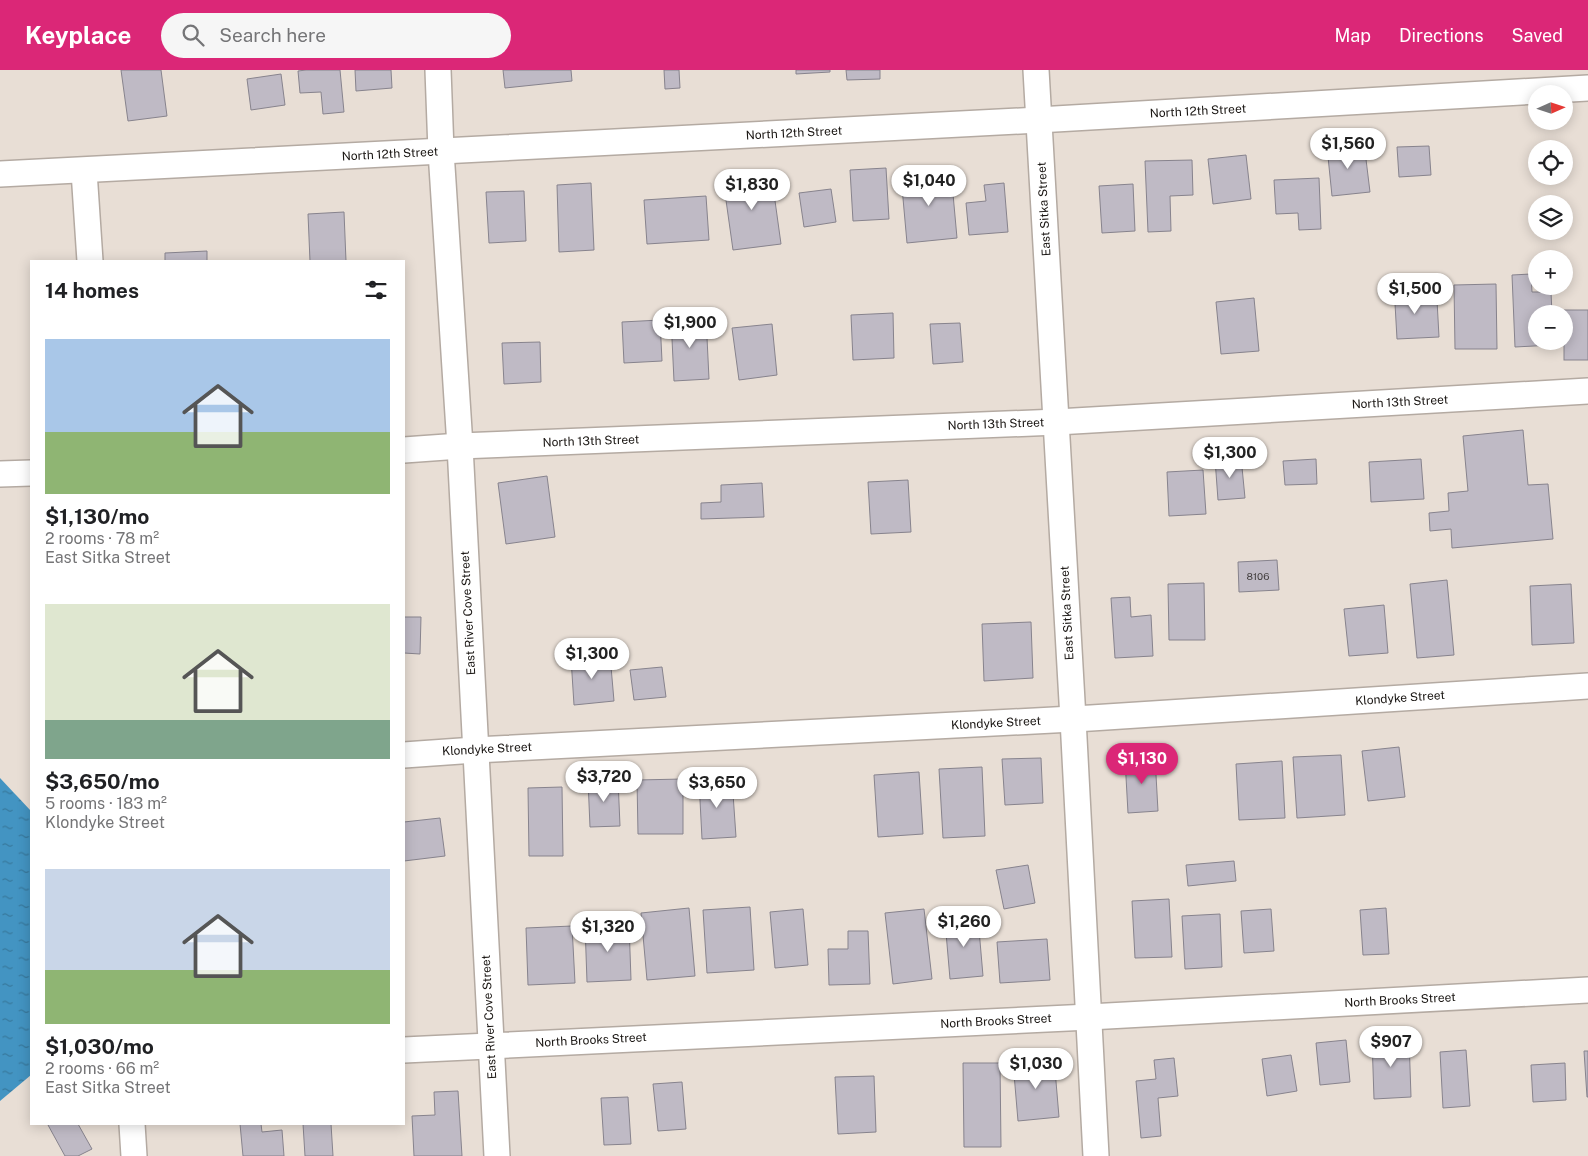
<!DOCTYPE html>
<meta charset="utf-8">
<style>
:root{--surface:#fff;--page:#f6f6f6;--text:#202124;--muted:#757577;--accent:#db2777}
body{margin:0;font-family:"Public Sans",sans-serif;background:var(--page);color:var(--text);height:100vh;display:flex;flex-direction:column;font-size:19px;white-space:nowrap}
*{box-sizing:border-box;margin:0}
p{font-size:16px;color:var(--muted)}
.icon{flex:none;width:28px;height:28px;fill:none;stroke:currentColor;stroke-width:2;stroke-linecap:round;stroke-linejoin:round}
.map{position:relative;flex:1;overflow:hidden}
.sheet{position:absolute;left:30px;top:190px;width:375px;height:865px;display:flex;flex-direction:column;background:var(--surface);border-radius:0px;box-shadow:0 2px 12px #0003}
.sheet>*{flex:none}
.needle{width:32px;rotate:87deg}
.controls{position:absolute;left:1528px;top:15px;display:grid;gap:10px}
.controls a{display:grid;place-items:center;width:45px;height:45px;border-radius:50%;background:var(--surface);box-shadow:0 2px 12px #0003;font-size:25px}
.price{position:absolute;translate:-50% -42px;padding:0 11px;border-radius:18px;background:#fff;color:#222;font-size:16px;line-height:32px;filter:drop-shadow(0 1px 2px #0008)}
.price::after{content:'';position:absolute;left:50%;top:30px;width:15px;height:11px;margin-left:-8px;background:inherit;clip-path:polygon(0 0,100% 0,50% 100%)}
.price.on{background:var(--accent);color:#fff}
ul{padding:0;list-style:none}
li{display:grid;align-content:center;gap:10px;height:265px;padding:0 15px}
li span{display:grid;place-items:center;height:155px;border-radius:0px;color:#555}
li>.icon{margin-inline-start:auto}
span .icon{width:90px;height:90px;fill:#fffc;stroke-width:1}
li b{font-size:21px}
h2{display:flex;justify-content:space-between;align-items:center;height:60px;padding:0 15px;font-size:21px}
header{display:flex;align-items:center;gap:30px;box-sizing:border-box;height:70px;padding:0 25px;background:var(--accent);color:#fff}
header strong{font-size:24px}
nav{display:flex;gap:28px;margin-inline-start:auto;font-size:18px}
.search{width:350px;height:45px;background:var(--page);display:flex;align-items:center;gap:12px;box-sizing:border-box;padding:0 18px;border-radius:28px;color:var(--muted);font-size:19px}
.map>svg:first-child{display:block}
</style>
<header>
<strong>Keyplace</strong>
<div class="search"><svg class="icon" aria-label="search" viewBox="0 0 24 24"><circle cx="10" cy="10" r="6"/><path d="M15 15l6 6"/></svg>Search here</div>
<nav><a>Map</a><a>Directions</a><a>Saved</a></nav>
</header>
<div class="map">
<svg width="1588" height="1086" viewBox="0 0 1588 1086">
<defs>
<pattern id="water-ripples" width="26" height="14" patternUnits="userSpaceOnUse" patternTransform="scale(1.25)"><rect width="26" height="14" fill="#4394c2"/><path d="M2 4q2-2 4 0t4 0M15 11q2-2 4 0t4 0" fill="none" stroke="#37789c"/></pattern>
</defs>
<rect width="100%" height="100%" fill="#e8ded5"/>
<!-- water -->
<polygon fill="url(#water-ripples)" points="0,708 31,741 31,1005 0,1031"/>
<!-- building -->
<g fill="#bfbac5" stroke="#87838d">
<polygon points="121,0 161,0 167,46 128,51"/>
<polygon points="306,0 340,0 344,42 323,44 321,22 300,23 298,1"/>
<polygon points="355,0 391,0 392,18 356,21"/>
<polygon points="503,0 571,0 572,11 505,18"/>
<polygon points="664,0 679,0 680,18 665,19"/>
<polygon points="796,0 830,0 830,2 796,4"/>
<polygon points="846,0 880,0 880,9 847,10"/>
<polygon points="281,4 285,35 251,40 247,9"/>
<polygon points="1364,73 1370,122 1332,126 1327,77"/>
<polygon points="1429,76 1431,105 1399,107 1397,77"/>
<polygon points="1246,85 1251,129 1213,134 1208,89"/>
<polygon points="1192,90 1193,125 1170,126 1171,161 1148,162 1145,91"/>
<polygon points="886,98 889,149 853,151 850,100"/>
<polygon points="771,102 781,174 733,180 723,109"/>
<polygon points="951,102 957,168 907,173 901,106"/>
<polygon points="1319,108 1321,159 1299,160 1298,143 1276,144 1274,110"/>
<polygon points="591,113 594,180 559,182 557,115"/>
<polygon points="1004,113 1008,162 969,165 966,133 986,131 984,115"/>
<polygon points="1133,114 1135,161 1102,163 1099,116"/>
<polygon points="831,119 836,152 804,157 799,123"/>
<polygon points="524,121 526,171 489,173 486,122"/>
<polygon points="706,126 709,170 647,174 644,130"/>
<polygon points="344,142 346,191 310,191 308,144"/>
<polygon points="207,181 207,191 165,191 165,183"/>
<polygon points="1531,204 1532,222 1551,222 1552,244 1536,244 1536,271 1553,271 1553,275 1515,277 1512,205"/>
<polygon points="1415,214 1416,232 1437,230 1439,267 1397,269 1394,216"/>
<polygon points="1496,214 1497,279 1455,279 1454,215"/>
<polygon points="1254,228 1259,281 1221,284 1216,232"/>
<rect x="1564" y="240" width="24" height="50"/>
<polygon points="893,243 894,288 853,290 851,245"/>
<polygon points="706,247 709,309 674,311 671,248"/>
<polygon points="660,250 662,291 624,293 622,252"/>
<polygon points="960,253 963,292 933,294 930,254"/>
<polygon points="772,254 777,305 739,310 732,258"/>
<polygon points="540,272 541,312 504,314 502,273"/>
<polygon points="1523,360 1528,415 1548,414 1553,469 1452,478 1451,459 1430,461 1429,443 1449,441 1448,423 1468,421 1463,366"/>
<polygon points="1241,387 1245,428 1218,430 1215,389"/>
<polygon points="1316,389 1317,414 1285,415 1283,391"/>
<polygon points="1421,389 1424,429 1371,432 1369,392"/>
<polygon points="1203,400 1206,444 1169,446 1167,402"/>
<polygon points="547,406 555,467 506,474 498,413"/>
<polygon points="908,410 911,462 871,464 868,412"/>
<polygon points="762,413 764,447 701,449 701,433 721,432 721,415"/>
<polygon points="1277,490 1279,520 1239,522 1238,492"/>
<polygon points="1447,510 1454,585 1417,588 1410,514"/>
<polygon points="1204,513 1205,570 1169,570 1168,514"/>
<polygon points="1571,514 1574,573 1532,575 1530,516"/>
<polygon points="1130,527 1131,547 1151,545 1153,586 1115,588 1111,528"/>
<polygon points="1384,535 1388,583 1349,586 1344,539"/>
<polygon points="404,547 421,547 420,584 404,583"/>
<polygon points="1031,552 1033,608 984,611 982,554"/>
<polygon points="610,585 614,631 574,635 571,588"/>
<polygon points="662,597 666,627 634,630 630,600"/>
<polygon points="1399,677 1405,727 1368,731 1362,681"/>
<polygon points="1341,685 1345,745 1297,748 1293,687"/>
<polygon points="1155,687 1158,741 1128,743 1125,689"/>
<polygon points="1041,688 1043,733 1005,735 1002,689"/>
<polygon points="1282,691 1285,748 1239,750 1236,694"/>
<polygon points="982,697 985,766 943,768 939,699"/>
<polygon points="919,702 923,764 878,767 874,705"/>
<polygon points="618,709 620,756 590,757 588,710"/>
<polygon points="683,709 683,764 638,764 637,710"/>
<polygon points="732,709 736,767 702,769 699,711"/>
<polygon points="562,717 563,786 529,786 528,718"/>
<polygon points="440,748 445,786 404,791 404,752"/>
<polygon points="1234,791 1236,811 1188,816 1186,795"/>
<polygon points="1028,795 1035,833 1004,839 996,800"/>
<polygon points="1169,829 1172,887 1135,888 1132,831"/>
<polygon points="750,837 754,900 707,903 703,840"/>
<polygon points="689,838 695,906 647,910 641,843"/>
<polygon points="1386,838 1389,884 1363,885 1360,840"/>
<polygon points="803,839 808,895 775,898 770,842"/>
<polygon points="924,839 932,909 893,914 885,843"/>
<polygon points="1271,839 1274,881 1244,883 1241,841"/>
<polygon points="1220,844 1222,897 1185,899 1182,846"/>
<polygon points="978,848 983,906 950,909 945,851"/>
<polygon points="629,853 631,910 587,912 585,855"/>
<polygon points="572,856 575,913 528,915 526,858"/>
<polygon points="848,861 868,861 870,914 829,915 828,879 848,879"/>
<polygon points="1047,869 1050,910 1000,913 997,872"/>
<polygon points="1409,968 1411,1027 1374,1029 1372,969"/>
<polygon points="1346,970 1350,1012 1320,1015 1316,973"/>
<polygon points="1466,980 1470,1036 1443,1038 1440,982"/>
<polygon points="1584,981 1588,981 1588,1027 1587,1027"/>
<polygon points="1291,985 1297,1021 1267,1026 1262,989"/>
<polygon points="1054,988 1059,1047 1018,1051 1013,992"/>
<polygon points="1174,988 1178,1026 1158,1028 1161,1066 1141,1068 1136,1011 1156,1009 1154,990"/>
<polygon points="963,993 1000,993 1001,1077 964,1077"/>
<polygon points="1565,993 1566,1030 1533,1032 1531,995"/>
<polygon points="874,1006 876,1062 838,1064 835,1007"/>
<polygon points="682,1012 686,1059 658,1061 653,1014"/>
<polygon points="458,1021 462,1086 414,1086 412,1046 435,1045 434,1022"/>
<polygon points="628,1027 631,1074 604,1075 601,1028"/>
<polygon points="50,1054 78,1054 92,1079 78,1086 65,1086 48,1055"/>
<polygon points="240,1054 261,1054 262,1062 282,1060 284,1086 243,1086"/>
<polygon points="303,1054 331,1054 333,1086 305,1086"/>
</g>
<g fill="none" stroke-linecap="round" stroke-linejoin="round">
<defs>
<g id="minor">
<polyline points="438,0 441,81 460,376 497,1086"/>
<polyline points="1036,0 1073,649 1096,1086"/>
<polyline points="84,101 90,191"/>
<polyline points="0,104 1038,50 1588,18"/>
<polyline points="404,380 460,376 1057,352 1588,321"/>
<polyline points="0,404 31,403"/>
<polyline points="404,685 475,680 1091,648 1588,616"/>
<polyline points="404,980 1089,947 1588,920"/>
<polyline points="132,1054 134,1086"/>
</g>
</defs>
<!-- minor casing -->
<use href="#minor" stroke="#b4aaa2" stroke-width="28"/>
<!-- minor -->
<use href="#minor" stroke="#fff" stroke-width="25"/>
</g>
<g text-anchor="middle" stroke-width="4" stroke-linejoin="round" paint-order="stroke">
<!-- number labels -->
<g font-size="10" fill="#423e3e">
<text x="1258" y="510">8106</text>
</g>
<!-- street labels -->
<g font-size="12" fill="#181411" stroke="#fff">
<text transform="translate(1198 41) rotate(-3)" y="4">North 12th Street</text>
<text transform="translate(794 63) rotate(-3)" y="4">North 12th Street</text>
<text transform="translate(390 84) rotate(-3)" y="4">North 12th Street</text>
<text transform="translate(1044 139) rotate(-93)" y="4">East Sitka Street</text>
<text transform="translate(1400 332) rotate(-3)" y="4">North 13th Street</text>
<text transform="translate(996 354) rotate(-2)" y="4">North 13th Street</text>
<text transform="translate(591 371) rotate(-2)" y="4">North 13th Street</text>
<text transform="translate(468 543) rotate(-93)" y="4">East River Cove Street</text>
<text transform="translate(1067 543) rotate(-93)" y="4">East Sitka Street</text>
<text transform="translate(1400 628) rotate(-4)" y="4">Klondyke Street</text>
<text transform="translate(996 653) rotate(-3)" y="4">Klondyke Street</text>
<text transform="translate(487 679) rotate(-3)" y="4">Klondyke Street</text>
<text transform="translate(1400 930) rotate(-3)" y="4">North Brooks Street</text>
<text transform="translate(489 947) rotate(-93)" y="4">East River Cove Street</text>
<text transform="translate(996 951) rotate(-3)" y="4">North Brooks Street</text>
<text transform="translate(591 970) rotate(-3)" y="4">North Brooks Street</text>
</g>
</g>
</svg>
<div class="controls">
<a><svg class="needle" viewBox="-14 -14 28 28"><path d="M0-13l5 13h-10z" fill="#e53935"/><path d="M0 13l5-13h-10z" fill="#757577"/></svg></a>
<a><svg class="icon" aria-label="locate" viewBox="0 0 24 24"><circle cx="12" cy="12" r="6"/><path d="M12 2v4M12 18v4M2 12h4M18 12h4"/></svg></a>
<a><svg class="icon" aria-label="layers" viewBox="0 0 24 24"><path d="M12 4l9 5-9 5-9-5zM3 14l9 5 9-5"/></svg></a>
<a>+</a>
<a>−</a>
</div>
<b class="price" style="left:1348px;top:100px">$1,560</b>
<b class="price" style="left:929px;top:137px">$1,040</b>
<b class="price" style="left:752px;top:141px">$1,830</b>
<b class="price" style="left:1415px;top:245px">$1,500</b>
<b class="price" style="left:690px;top:279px">$1,900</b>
<b class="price" style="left:1230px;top:409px">$1,300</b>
<b class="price" style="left:592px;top:610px">$1,300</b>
<b class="price on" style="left:1142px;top:715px">$1,130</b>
<b class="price" style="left:604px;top:733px">$3,720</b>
<b class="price" style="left:717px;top:739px">$3,650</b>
<b class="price" style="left:964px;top:878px">$1,260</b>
<b class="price" style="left:608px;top:883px">$1,320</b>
<b class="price" style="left:1391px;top:998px">$907</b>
<b class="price" style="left:1036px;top:1020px">$1,030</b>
<section class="sheet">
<h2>14 homes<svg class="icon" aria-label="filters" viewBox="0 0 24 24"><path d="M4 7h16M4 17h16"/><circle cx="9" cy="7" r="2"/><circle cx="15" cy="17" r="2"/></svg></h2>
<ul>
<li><span style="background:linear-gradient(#a9c7e8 60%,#8fb573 0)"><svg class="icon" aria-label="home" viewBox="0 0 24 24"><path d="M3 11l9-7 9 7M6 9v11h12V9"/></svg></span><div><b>$1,130/mo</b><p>2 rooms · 78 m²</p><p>East Sitka Street</p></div></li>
<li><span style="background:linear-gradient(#dfe7d0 75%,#7fa58c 0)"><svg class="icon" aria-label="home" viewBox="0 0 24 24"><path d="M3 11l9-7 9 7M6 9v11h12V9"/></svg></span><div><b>$3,650/mo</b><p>5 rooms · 183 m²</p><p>Klondyke Street</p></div></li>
<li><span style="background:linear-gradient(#c9d6e8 65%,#8fb573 0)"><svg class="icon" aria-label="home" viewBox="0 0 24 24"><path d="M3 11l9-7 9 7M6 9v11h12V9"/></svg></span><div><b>$1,030/mo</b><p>2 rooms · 66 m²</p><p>East Sitka Street</p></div></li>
</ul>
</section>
</div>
